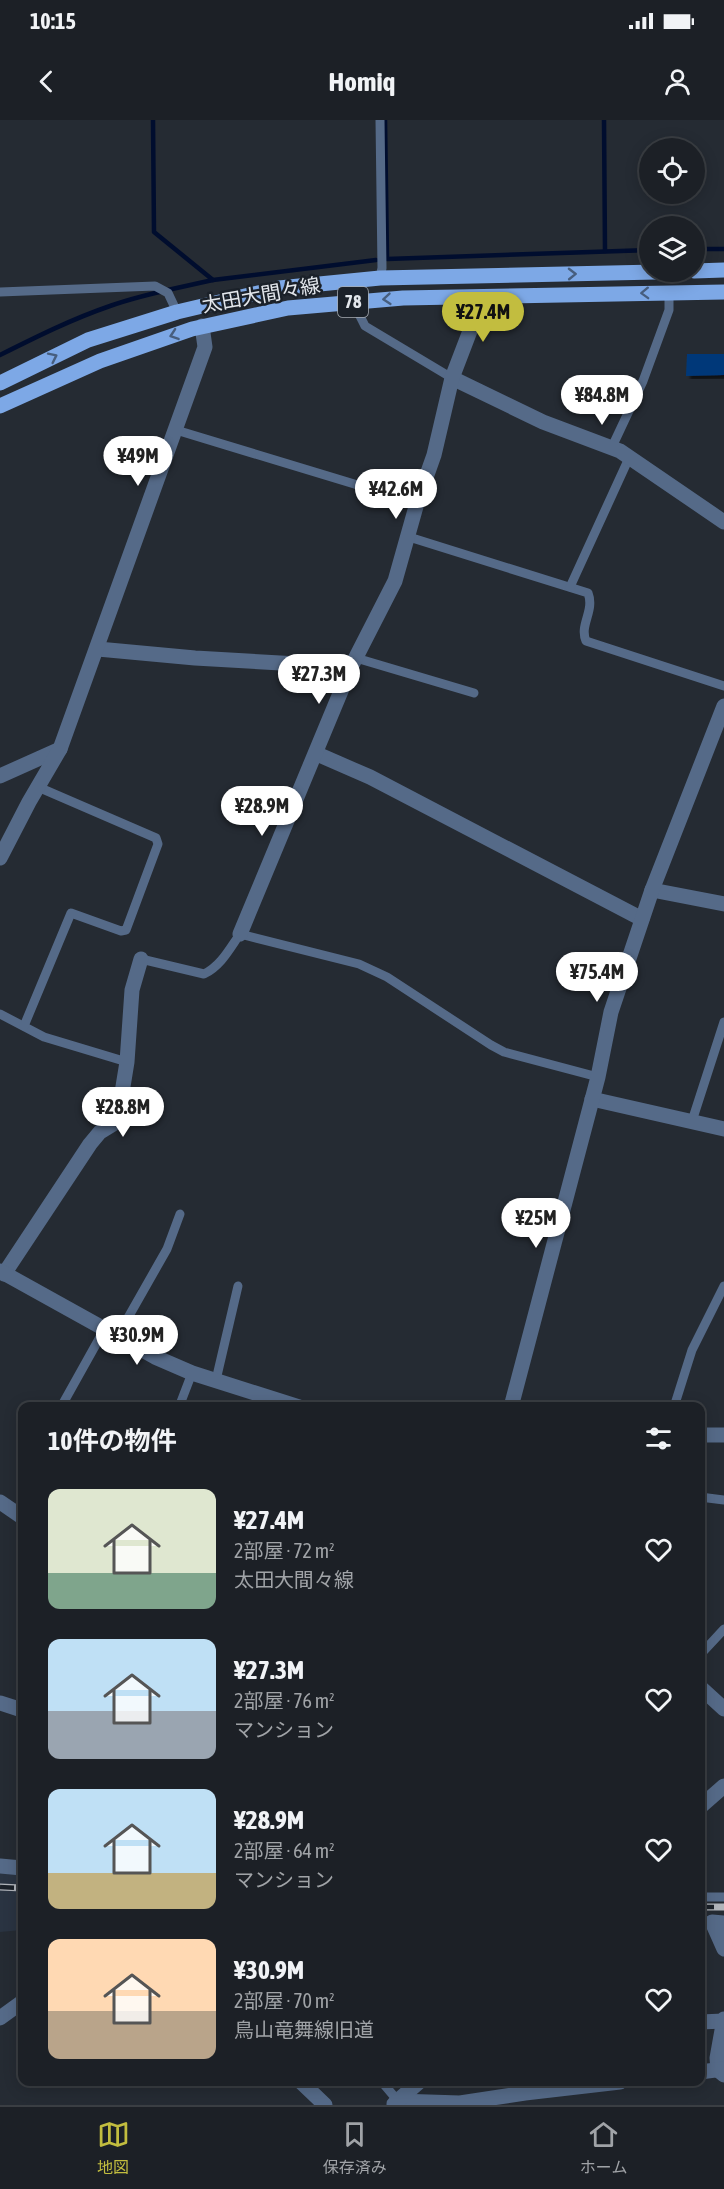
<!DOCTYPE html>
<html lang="ja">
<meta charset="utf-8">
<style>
:root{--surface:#1c2026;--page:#292d32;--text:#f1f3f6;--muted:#a0a3a7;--line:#3a3e43;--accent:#c2bd3f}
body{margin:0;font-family:"Asap Condensed","Noto Sans JP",sans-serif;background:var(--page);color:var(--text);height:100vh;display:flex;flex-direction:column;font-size:22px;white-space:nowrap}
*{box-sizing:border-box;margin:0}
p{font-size:20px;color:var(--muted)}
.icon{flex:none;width:33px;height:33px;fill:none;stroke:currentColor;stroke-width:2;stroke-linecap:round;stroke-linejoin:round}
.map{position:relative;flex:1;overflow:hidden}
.drawer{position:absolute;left:18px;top:1282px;width:687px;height:684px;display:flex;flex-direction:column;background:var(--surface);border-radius:12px;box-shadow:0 3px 15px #0003,0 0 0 2px var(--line)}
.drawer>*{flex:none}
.buttons{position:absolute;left:639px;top:18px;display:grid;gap:12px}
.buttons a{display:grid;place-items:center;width:66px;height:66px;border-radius:50%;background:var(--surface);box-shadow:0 3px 15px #0003,0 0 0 2px var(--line);font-size:30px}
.price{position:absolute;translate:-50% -51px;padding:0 14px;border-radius:21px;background:#fff;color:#222;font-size:20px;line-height:39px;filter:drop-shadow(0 2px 3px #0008)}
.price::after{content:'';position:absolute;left:50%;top:36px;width:18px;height:14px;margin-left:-9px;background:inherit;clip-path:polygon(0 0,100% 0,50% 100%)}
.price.current{background:var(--accent);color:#111}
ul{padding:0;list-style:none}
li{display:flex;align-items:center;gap:18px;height:150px;padding:0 30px}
li span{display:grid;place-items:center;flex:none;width:168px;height:120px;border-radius:12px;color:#555}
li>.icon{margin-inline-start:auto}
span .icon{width:72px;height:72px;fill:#fffc;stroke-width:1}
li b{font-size:26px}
h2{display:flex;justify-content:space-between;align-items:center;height:72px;padding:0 30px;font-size:26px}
.status{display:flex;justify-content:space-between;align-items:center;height:42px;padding:0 30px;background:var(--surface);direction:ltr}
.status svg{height:16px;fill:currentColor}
header{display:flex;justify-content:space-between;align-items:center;height:78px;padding:0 30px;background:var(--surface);font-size:27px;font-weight:700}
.menu{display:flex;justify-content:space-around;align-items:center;height:84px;border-top:2px solid var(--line);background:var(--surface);font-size:16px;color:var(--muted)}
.menu a{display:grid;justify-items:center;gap:3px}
.menu .current{color:var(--accent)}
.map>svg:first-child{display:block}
</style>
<div class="status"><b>10:15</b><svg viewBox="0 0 49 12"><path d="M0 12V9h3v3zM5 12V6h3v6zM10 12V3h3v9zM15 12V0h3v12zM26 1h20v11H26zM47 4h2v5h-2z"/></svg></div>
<header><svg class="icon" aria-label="back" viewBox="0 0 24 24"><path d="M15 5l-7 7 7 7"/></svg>Homiq<svg class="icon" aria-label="person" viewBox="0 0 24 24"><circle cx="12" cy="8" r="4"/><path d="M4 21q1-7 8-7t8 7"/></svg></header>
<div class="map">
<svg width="724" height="1985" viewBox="0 0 724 1985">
<defs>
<filter id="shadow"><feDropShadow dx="4" dy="4" stdDeviation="1.5" flood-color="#0009"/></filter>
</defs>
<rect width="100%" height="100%" fill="#252b33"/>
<!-- built -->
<polygon fill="#2a3442" points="0,1750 22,1752 22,1810 0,1812"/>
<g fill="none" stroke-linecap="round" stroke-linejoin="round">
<!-- stream -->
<g stroke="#000d2e" stroke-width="4.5">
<polyline points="153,0 154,112 213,160 376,140"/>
<polyline points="385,0 387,139 650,130"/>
<polyline points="604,0 605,131"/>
<polyline points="694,129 724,129"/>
<path d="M0,235C36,217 72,199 110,186C143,174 178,168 213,160"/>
</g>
</g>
<!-- building -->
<polygon fill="#063979" filter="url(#shadow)" points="687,234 724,234 724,255 686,256"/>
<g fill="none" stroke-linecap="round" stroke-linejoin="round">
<!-- service -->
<g stroke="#556a88" stroke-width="9">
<polyline points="380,0 382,148 380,158"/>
<polyline points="0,172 155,166 168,173 177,192"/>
<polyline points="353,182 365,206 452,258"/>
<polyline points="176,310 417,383"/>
<polyline points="612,327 643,261 669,190 669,172"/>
<path d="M409,417L588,473C595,491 579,505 586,521L724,566"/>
<polyline points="570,467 629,338"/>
<polyline points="356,538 474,573"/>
<path d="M141,839L204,854C221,846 230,828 240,814L359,844L387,857L491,925L504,932L598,957"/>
<polyline points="0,894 44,917 127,942"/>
<polyline points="24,906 71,793 121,811 126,810 158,724 156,718 38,667"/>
<polyline points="692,1001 724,902"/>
<polyline points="117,1217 167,1129 180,1094"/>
<polyline points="216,1260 238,1166"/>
<polyline points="61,1287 104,1210"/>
<polyline points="179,1287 192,1253"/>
<polyline points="674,1287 692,1230 724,1166"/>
<polyline points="700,1377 724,1380"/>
<polyline points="700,1535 724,1509"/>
<polyline points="700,1777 724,1777"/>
<polyline points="382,1962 398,1981"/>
</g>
<!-- minor -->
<g stroke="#556a88" stroke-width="15">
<polyline points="452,258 543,302 620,331 724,402"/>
<polyline points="98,529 195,538 351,547"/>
<polyline points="317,634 370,657 642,799"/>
<polyline points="0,656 60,629"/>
<polyline points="0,738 29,682 60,629 205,227 202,206"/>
<polyline points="652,770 724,784"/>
<polyline points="240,814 351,547 395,461 417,383 434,335 452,258 483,177"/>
<polyline points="592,979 724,1009"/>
<polyline points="4,1154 90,1024 100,1012 113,1004 119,991 127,942 132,870 141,839"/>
<polyline points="0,1382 22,1397"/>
<polyline points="700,1567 724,1589"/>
<polyline points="0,1583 22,1590"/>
<polyline points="700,1687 724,1666"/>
<polyline points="0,1746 22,1748"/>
<polyline points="724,1803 712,1802 724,1829"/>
<polyline points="724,1899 717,1938 718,1950 724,1955"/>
<polyline points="700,1902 724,1901"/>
<polyline points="700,1952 724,1949"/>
<polyline points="398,1981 460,1983 525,1973 620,1962"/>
<polyline points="394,1984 419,1962"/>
</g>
<!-- tertiary -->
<g stroke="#556a88" stroke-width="15">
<polyline points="0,1151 155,1237 192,1253 299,1287"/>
<polyline points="511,1287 598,957 611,892 652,770 724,586"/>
<polyline points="700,1315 724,1315"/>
<polyline points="0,1898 22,1882"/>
<polyline points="301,1962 325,1985"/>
</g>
<!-- primary -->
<g stroke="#7da8e6" stroke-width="15">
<polyline points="694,151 724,150"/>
<polyline points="0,263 88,220 177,192 279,168 380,158 656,152"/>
<polyline points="0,286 100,241 192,209 288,188 403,178 724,172"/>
</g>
<defs>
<g id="rail">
<polyline points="0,1767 22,1768"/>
<polyline points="700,1787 724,1787"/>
</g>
</defs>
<!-- rail casing -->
<use href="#rail" stroke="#b1b5bb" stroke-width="7"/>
<!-- rail -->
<use href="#rail" stroke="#1b2129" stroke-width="4.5" stroke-dasharray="14" stroke-linecap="butt"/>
</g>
<!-- one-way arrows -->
<defs><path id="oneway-chevron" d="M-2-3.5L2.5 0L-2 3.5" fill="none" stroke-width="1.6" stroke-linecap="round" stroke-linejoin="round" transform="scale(1.5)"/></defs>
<g stroke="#475e7e">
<use href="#oneway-chevron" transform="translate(572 154) rotate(-1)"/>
<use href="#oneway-chevron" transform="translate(645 173) rotate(178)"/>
<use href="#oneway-chevron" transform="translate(387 179) rotate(175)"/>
<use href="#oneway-chevron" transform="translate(174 215) rotate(161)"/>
<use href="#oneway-chevron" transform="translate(53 237) rotate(-26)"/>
</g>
<g text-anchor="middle" stroke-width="5" stroke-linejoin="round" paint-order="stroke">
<!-- shield labels -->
<rect fill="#1b2129" stroke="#a7acb2" stroke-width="1.5" x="338" y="167" width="30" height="30" rx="4.5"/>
<g font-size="18" font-weight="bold" fill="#e3e7ec">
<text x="353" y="188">78</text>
</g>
<!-- street labels -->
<g font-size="20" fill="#e3e7ec" stroke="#1b2129">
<text transform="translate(261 175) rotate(-10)" y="7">太田大間々線</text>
</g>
</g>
</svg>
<div class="buttons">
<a><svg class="icon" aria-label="locate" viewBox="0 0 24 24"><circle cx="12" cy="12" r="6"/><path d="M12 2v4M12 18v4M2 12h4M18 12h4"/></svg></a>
<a><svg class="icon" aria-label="layers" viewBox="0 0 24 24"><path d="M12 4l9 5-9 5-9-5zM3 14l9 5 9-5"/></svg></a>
</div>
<b class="price current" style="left:483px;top:223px">¥27.4M</b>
<b class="price" style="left:602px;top:306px">¥84.8M</b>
<b class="price" style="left:138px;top:367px">¥49M</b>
<b class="price" style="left:396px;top:400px">¥42.6M</b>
<b class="price" style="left:319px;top:585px">¥27.3M</b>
<b class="price" style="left:262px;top:717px">¥28.9M</b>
<b class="price" style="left:597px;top:883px">¥75.4M</b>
<b class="price" style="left:123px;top:1018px">¥28.8M</b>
<b class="price" style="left:536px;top:1129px">¥25M</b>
<b class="price" style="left:137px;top:1246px">¥30.9M</b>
<section class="drawer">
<h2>10件の物件<svg class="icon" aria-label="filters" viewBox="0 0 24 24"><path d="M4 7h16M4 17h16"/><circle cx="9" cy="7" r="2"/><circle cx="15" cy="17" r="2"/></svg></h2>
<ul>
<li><span style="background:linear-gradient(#dfe7d0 70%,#7fa58c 0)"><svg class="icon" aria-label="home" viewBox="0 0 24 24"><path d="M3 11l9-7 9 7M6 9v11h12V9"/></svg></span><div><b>¥27.4M</b><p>2部屋 · 72 m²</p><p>太田大間々線</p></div><svg class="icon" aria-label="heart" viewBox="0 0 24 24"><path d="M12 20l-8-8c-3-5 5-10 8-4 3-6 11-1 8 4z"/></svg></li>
<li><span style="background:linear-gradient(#bfe0f5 60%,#9aa5b1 0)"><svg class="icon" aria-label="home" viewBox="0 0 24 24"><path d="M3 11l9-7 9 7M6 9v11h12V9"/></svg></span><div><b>¥27.3M</b><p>2部屋 · 76 m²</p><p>マンション</p></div><svg class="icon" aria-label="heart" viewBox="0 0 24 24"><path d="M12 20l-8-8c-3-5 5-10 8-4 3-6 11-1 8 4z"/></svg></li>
<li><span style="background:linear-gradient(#bfe0f5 70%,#c2b280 0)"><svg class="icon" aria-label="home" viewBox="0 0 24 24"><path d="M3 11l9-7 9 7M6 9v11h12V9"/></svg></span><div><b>¥28.9M</b><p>2部屋 · 64 m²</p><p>マンション</p></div><svg class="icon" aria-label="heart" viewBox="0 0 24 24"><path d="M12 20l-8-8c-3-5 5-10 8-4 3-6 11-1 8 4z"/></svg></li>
<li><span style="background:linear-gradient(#ffd9b3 60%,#b9a48a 0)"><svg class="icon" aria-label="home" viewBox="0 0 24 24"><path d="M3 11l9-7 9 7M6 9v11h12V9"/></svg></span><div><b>¥30.9M</b><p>2部屋 · 70 m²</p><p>鳥山竜舞線旧道</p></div><svg class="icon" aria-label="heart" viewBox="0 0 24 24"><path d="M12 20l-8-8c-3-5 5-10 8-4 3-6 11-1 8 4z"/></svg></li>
</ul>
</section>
</div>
<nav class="menu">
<a class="current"><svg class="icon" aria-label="map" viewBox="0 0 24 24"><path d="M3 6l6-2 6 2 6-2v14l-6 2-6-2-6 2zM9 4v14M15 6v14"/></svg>地図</a>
<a><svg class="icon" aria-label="saved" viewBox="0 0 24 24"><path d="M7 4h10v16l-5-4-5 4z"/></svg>保存済み</a>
<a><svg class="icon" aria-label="home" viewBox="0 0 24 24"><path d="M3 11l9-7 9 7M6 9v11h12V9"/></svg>ホーム</a>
</nav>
